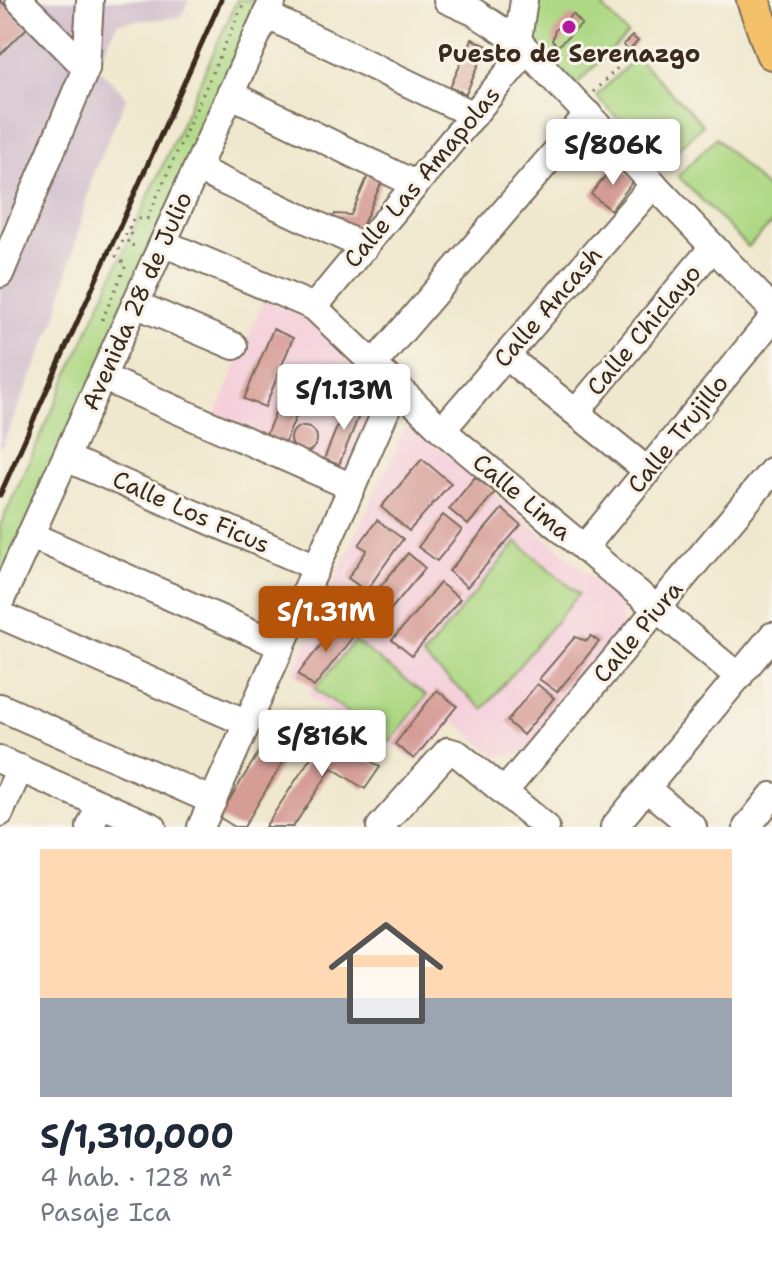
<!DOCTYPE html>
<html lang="es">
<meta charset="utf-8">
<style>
:root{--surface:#fff;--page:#f2f2f3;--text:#1f2937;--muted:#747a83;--accent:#b45309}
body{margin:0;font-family:"Shantell Sans",sans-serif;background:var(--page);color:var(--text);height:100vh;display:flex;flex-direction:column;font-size:30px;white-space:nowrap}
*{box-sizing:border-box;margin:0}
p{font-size:26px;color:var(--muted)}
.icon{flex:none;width:44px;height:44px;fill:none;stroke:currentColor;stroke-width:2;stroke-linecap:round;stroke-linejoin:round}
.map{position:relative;height:827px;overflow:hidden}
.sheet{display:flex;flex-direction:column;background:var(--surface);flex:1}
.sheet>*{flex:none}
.price{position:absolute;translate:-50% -68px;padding:0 18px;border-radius:8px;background:#fff;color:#222;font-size:26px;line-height:52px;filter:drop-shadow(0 2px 4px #0008)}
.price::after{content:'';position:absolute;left:50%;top:48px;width:24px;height:18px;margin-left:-12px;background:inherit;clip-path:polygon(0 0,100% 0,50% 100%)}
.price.on{background:var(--accent);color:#fff}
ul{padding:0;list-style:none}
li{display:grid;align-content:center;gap:16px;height:424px;padding:0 40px}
li span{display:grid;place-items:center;height:248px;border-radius:0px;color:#555}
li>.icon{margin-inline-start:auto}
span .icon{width:144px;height:144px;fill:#fffc;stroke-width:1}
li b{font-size:34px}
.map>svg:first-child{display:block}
</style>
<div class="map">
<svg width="772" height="827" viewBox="0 0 772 827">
<rect width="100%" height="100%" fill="#f7f3e8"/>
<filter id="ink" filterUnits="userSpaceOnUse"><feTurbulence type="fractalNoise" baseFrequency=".0125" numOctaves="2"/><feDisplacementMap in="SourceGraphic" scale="16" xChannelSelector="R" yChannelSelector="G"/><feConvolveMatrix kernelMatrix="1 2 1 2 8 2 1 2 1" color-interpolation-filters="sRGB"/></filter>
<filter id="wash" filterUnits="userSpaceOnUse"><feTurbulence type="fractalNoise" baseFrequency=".006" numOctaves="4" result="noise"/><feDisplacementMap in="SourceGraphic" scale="32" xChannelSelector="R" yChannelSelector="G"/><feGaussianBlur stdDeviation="1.8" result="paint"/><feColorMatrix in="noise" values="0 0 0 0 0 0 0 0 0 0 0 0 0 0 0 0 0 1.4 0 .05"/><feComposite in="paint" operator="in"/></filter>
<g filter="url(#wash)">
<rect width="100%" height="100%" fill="#f0e8ce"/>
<!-- built -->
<g fill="#f5cfdb">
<polygon points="263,300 304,317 379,390 346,472 216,416"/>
<polygon points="413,426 622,602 623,633 528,751 497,757 454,721 417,762 346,713 342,719 308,695 312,688 293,673 405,428"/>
</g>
<!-- industrial -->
<polygon fill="#d1bdcc" points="0,0 189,0 181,17 117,23 97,67 127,97 93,173 56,318 0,450"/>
<!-- green -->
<g fill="#aed884" stroke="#748151" stroke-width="2">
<polygon points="237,0 269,0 0,591 0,526"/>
<polygon points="528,0 596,0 628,34 577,84 521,35"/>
<polygon points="636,57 703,125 663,164 596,96"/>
<polygon points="716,138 772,194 772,223 748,247 678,176"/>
<polygon points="517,542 579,594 483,709 422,657"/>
<polygon points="355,641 426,696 390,742 315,689"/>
</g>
<g id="blocks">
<!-- building -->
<g fill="#d69c96">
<polygon points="0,0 27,28 0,55"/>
<polygon points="573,14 582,24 558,46 552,41 555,30"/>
<polygon points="632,36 638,41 629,51 623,45"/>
<polygon points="472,39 487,46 466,94 450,87"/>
<polygon points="615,164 635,179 611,210 591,194"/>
<polygon points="370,171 384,177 360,231 333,219 335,214 351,215"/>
<polygon points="273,329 293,338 265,407 244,399"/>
<polygon points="283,394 302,402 284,445 265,437"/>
<polygon points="348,400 363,406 339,465 324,459"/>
<circle cx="304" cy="439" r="13"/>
<polygon points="422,459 451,483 409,531 381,507"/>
<polygon points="475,477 495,492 468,525 449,509"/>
<polygon points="502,509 521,525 467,587 449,571"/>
<polygon points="443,515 462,530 437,561 418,547"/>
<polygon points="377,520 403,539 366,591 348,578 367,550 359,545"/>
<polygon points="408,553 425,568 378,625 375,622 365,633 351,622"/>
<polygon points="440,583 460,599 412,656 392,640"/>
<polygon points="339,622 355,634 314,687 298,674"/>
<polygon points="591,636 599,642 557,692 539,679 575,637 587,641"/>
<polygon points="537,684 554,698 523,735 507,721"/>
<polygon points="437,690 457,706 414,759 395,744"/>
<polygon points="327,733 380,767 365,789 332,768 293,827 265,827"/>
<polygon points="265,742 287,755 244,827 235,827 219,817"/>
</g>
</g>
</g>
<g filter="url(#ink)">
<use href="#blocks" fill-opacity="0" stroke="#7a6c5c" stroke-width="2"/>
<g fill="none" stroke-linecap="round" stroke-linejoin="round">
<defs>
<g id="minor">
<polyline points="447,0 474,12 517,40 772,309"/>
<polyline points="266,15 474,115"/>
<polyline points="86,68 90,0"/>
<polyline points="230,94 415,184"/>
<polyline points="197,169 365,247"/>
<polyline points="163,243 314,307 442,430 739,677"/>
<polyline points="0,274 86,68 19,0"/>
<polyline points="135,304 234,346"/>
<polyline points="314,307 514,66 524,0"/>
<polyline points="506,356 648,471"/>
<polyline points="372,366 588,114"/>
<polyline points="102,377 352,487"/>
<polyline points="576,412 713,247"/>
<polyline points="442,430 654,184"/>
<polyline points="66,458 316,567"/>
<polyline points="30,535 282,646"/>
<polyline points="584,548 772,319"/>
<polyline points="0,602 273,0"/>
<polyline points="0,615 247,723"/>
<polyline points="0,707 213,801"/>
<polyline points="0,760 153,827"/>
<polyline points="647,789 693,827"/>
<polyline points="504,792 772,471"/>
<polyline points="0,813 20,768"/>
<polyline points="90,827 100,804"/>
<polyline points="201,827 396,388"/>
<polyline points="380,827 448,751 458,754 546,827"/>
<polyline points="614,827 772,636"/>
<polyline points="747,827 772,796"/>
</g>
<polyline id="major" points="753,0 772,53"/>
</defs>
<!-- minor casing -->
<use href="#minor" stroke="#7a6c5c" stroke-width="30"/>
<!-- major casing -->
<use href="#major" stroke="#7a6c5c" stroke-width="36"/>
<!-- path -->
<g stroke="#7a6c5c" stroke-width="3" stroke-dasharray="2 6" stroke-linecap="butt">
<polyline points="593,92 633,53"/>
<polyline points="129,228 133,230 127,243 136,247"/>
<polyline points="102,320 126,265 116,256 133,219 147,219 245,0"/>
</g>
<!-- minor -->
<use href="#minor" stroke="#fff" stroke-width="26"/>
<!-- major -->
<use href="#major" stroke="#f4c16a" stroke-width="32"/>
<!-- rail -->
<polyline stroke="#3b2a1e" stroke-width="5" points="0,495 221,0"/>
</g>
</g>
<!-- markers -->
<circle fill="#b5179e" stroke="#f7f3e8" stroke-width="3" cx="569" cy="27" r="8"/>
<g text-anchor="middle" stroke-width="6" stroke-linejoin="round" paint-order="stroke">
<!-- poi labels -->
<g font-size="24" font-weight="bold" fill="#3b2a1e" stroke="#f7f3e8">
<text x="569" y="62">Puesto de Serenazgo</text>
</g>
<!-- street labels -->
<g font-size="24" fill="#3b2a1e" stroke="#f7f3e8">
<text transform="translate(422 177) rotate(-50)" y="8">Calle Las Amapolas</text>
<text transform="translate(137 301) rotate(-66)" y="8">Avenida 28 de Julio</text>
<text transform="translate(548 307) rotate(-49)" y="8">Calle Ancash</text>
<text transform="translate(644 330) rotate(-50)" y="8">Calle Chiclayo</text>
<text transform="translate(678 434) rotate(-51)" y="8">Calle Trujillo</text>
<text transform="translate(522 497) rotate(40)" y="8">Calle Lima</text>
<text transform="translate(191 512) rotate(24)" y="8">Calle Los Ficus</text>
<text transform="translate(638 632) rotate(-50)" y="8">Calle Piura</text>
</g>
</g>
</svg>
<b class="price" style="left:613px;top:187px">S/806K</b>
<b class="price" style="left:344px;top:432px">S/1.13M</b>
<b class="price on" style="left:326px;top:654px">S/1.31M</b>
<b class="price" style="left:322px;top:778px">S/816K</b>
</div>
<section class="sheet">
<ul>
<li><span style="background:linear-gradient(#ffd9b3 60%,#9aa5b1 0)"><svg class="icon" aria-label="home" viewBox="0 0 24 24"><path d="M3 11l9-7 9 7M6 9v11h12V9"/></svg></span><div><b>S/1,310,000</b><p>4 hab. · 128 m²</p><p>Pasaje Ica</p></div></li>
</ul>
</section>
